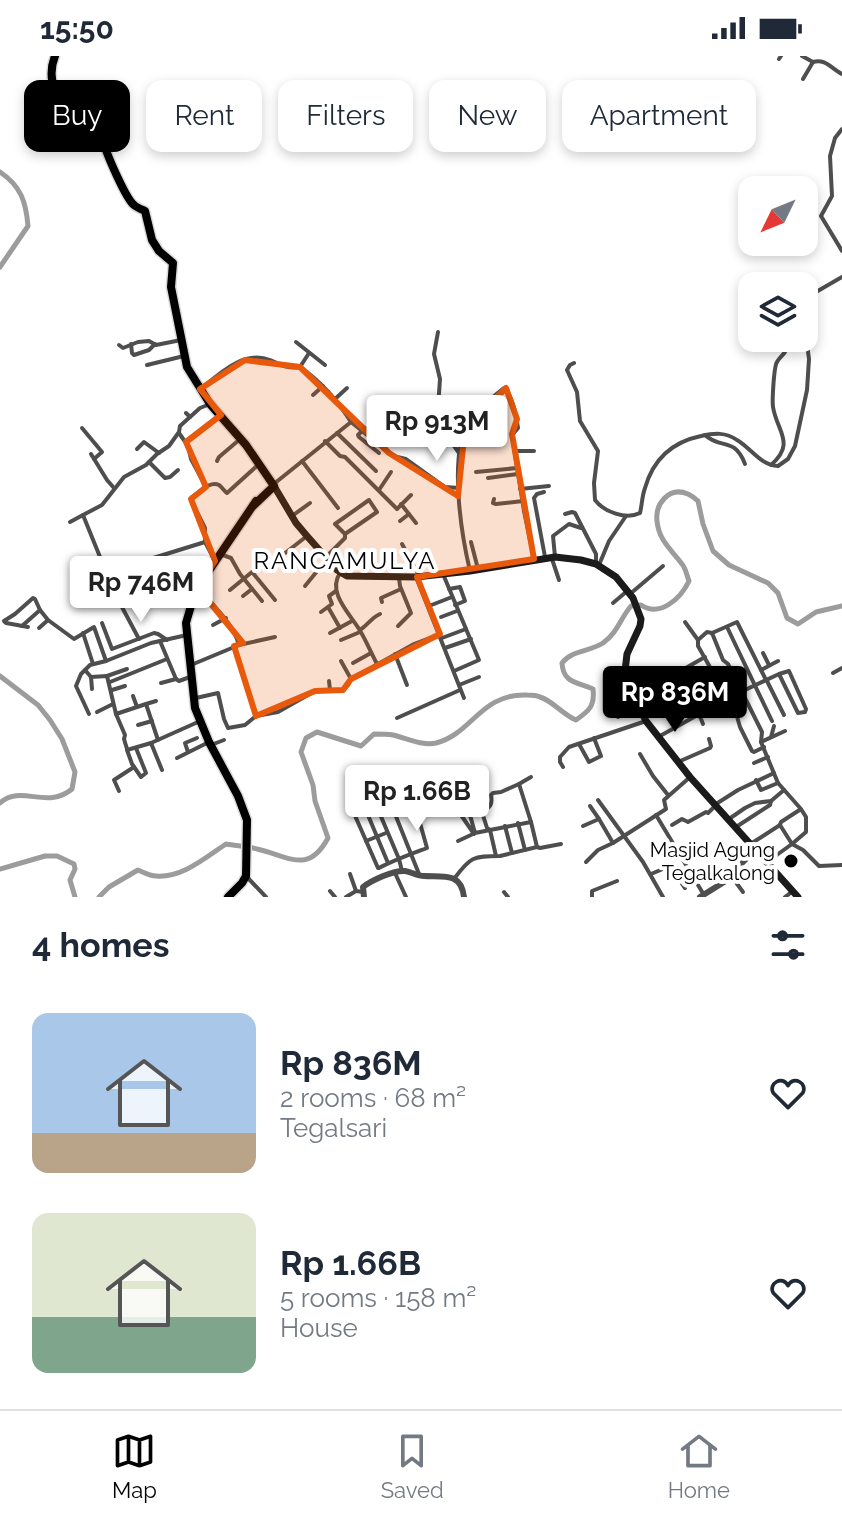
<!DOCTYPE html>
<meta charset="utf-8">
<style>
:root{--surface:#fff;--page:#f2f2f3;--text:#1f2937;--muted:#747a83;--line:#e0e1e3;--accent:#000}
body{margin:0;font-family:Raleway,sans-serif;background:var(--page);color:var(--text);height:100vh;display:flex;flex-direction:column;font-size:30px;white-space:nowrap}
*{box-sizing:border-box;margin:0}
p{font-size:26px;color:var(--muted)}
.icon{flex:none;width:44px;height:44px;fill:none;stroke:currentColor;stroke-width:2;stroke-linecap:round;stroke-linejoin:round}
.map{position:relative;height:841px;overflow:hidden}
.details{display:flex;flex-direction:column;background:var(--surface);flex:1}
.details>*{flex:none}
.guide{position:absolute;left:24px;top:24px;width:794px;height:72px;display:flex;gap:16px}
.needle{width:52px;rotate:227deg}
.fabs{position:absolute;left:738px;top:120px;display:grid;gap:16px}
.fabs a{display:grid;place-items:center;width:80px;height:80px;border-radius:16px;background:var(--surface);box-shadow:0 4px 12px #0003;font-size:40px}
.price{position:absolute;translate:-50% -68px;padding:0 18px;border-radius:8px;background:#fff;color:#222;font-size:26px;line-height:52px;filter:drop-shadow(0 2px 4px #0008)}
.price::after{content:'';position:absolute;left:50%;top:48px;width:24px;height:18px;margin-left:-12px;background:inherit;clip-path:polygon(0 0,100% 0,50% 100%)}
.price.on{background:var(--accent);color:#fff}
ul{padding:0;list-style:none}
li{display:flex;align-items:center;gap:24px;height:200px;padding:0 32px}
li span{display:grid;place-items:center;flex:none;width:224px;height:160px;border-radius:16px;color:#555}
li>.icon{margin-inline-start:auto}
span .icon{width:96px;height:96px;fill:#fffc;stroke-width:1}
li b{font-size:34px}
h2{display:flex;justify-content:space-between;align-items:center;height:96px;padding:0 32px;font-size:34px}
.chip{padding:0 28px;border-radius:16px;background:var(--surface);box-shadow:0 4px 12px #0003;font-size:28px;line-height:72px}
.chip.on{background:var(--accent);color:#fff}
.status{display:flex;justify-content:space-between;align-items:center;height:56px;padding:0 40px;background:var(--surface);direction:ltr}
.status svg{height:22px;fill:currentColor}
.menu{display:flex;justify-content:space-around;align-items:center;height:112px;border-top:2px solid var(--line);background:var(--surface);font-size:22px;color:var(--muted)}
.menu a{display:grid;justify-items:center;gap:4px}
.menu .on{color:var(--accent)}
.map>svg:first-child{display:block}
</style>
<div class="status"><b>15:50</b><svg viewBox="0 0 49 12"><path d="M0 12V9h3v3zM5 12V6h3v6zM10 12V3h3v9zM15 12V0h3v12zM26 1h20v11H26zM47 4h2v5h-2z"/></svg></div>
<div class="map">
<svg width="842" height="841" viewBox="0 0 842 841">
<rect width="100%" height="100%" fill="#fff"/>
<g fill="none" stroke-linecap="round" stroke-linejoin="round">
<!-- river -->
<g stroke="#9c9c9c" stroke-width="5">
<path d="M0,116C21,130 26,146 28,170L0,211"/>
<path d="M0,620L38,649L50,664L62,683L75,716L72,733C47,754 21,728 0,747"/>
<polyline points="0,813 45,800 57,800 74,808 75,813 70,824 75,841"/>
<path d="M99,841L109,831L138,814C143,816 150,820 156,820C182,822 205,802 226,788C236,790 247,790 257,793C289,800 308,819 328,782L315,745L313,729L301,696L306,682L317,676L361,690L374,678C380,678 387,678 393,679C406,682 422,690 436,687C472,678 481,637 527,639C531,639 536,639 540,641C553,645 562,658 576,664C589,655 595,650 593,633C577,626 563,627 562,607C572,594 589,596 603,587C618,576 620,563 631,550L641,549C660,562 681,542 689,525C687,520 686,513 682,508C671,493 659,485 657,465C655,448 669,430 688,438C692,440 695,442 698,445L703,468L713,495L729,509L768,527L778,537L787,562L798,568L816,556L842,550"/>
</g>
<defs>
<g id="primary">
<path d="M55,0C46,22 56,52 78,63L96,58C105,65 103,76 104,87C106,97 126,143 134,149C136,151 143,154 145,155L152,184L159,195L173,207L171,231L187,311L210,348L246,389L274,430L253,450"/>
<polyline points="228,841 242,827 246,820 247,764 238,740 209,686 195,652 186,567 193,543 202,525 256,445"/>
</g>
</defs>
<!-- primary casing -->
<use href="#primary" stroke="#dbdbdb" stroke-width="11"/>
<!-- minor -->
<g stroke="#4e4e4e" stroke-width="4">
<polyline points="802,0 813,6"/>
<polyline points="779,3 781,0"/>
<path d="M803,23L813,6C825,2 832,13 842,18"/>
<polyline points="842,73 835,82 830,100 832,140 821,160 842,195"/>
<polyline points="438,276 434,298 440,323 438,352 440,370 459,397"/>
<polyline points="296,286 325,309"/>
<polyline points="131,288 132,297 134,299 149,294 155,288"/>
<polyline points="119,289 123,292 138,286 149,285 156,289 181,284"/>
<path d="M574,307L570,309L567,314L577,336L580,365L598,395L594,427L595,444C604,456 626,464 640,457C642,449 642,440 645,432C653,404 672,386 701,380C714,377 726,376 737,384C752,393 760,409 778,410L788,403L795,390L807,334L809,303L805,274L807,247L816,236L842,221"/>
<polyline points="147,309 184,300"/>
<polyline points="300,311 309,297"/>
<path d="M202,332C220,317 244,294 270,304C281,309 288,313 300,311C321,326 338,345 351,366L275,427"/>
<polyline points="313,339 323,330"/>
<polyline points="335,343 347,332"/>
<polyline points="190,361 200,352 210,348"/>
<polyline points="351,366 393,400 406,403 445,431 459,432"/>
<polyline points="82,372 102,396 94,403"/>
<polyline points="362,375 358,379 359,381 379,397"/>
<polyline points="364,376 373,366"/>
<polyline points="179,377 188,390 191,403 206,431"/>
<polyline points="337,377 376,415"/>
<path d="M705,379C721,394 734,380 745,408"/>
<polyline points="325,385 340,400 345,401 397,453 411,439"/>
<polyline points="186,386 219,361"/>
<polyline points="137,393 144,386 159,397"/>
<polyline points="514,395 534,395"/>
<polyline points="91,398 107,424 114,432"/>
<polyline points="217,405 219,401 239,384"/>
<polyline points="302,405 338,452"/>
<polyline points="149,406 165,422 170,421 178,414"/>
<path d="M771,409C796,387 777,376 773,351C772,344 774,310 777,306C779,302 782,300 785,296L782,282"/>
<polyline points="476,416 517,412"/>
<polyline points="488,422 518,418"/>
<polyline points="520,433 549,430"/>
<polyline points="379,434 391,416"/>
<polyline points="544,436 537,438 534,442 545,501"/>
<polyline points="494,443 493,447 496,448 523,445"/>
<polyline points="401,448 416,467"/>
<polyline points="565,458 572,456 575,457 596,498 596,508"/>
<polyline points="292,460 310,447"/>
<polyline points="400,465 409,458"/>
<polyline points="70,466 83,459"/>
<polyline points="205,486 214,503"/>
<polyline points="471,486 478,513"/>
<polyline points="402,488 420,521"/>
<polyline points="220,498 231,502 240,518 262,545"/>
<polyline points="326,501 345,482 345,478 335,468 369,444 377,456 345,478"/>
<polyline points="555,501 553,480 569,468 581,472"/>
<polyline points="552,503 559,524"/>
<polyline points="599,509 609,485 626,460"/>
<path d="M106,511L128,504L150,503L205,486V472L192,446V441C199,437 210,424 219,429C222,431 224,435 227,437L258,409"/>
<polyline points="266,512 307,480"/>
<path d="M470,515C461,477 449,401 468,366C474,356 494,340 504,332C513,340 516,360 518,372L513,378V386L524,455L534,503"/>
<path d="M340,517C327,536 349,557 359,573C366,584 371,597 377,608"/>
<polyline points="443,518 479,604 454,615"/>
<polyline points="416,521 464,642"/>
<polyline points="305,530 327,503"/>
<polyline points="449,533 460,531 465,545 455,549"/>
<polyline points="230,534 252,516 275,544"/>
<polyline points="630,538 663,510"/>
<polyline points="243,540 252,533"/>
<polyline points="382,546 381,542 401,533"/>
<polyline points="613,547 626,536"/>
<polyline points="429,550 452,541"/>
<polyline points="328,551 340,572"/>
<polyline points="321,556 332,548 329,540 336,535"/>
<polyline points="441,561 457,555"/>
<polyline points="685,566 698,584"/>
<polyline points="102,567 112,593 154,577 158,578 167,584"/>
<polyline points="213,569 226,562"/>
<polyline points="22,570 40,554 48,564 74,583 94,571 106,605"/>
<polyline points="398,570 411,557 400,530 399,522"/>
<polyline points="28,571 6,567 4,565 15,558 33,542 35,543 40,554"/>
<polyline points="727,571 772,665"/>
<polyline points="39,572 48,564"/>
<path d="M360,574C368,569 371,562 380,558"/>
<polyline points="83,577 93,608"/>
<polyline points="330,577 352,565"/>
<polyline points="712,577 723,604 728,608 762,676 761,686 778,727 801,753 781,766 780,769 792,788 806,776 806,761 801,753"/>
<polyline points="442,582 466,573"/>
<polyline points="139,583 115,538 83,459 102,449 124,421 146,409 157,398 169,390 179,376 180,370 190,361 186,357"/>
<polyline points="341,584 360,576"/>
<polyline points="160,585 176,623"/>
<polyline points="239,589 275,581"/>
<polyline points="234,590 256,660"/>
<polyline points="445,592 471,583"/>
<polyline points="763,597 769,609"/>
<polyline points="395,598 407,629"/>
<polyline points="341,605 351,623"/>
<polyline points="353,607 371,597"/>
<path d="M191,609L239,589C232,565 214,552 200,533"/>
<polyline points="85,614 91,621 107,620 116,658 146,648 158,684"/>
<polyline points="761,614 778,605"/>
<polyline points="833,617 842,612"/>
<polyline points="107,620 127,613"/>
<polyline points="91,621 92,633"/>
<polyline points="329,625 330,634"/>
<polyline points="767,625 784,659"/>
<polyline points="110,626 167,603"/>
<polyline points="161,627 176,623 179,625 190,621"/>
<polyline points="459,629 479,621"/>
<polyline points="112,634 125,630"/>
<polyline points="633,639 649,633 705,601"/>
<polyline points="133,640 137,651"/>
<polyline points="196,642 218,637 224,663 228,672 245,669 256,660 278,656 315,635 343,634 348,629 351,623 414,588 440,578"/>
<polyline points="146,648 156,645"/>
<polyline points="97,656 113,648"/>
<polyline points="89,658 76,630 81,618 90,609 106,605 151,587 187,579"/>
<polyline points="116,658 125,679 124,683 127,693"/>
<polyline points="699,658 703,668"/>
<polyline points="618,661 639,652"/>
<polyline points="397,662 460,634"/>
<polyline points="138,669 152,665"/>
<polyline points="660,680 728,642 779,618 798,657 805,656 806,653 789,615 779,618"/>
<polyline points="771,681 774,670"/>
<polyline points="761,686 785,675"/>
<polyline points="151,687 162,714"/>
<polyline points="579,688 589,706 601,700 594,682"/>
<polyline points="211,689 224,684"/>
<polyline points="764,691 754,696 752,695 740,671 736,657 698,590 698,584 707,576 712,577 737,566 766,624"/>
<polyline points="136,692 146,717 141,721 132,708 127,694 151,687 198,666"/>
<polyline points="188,696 185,687 197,682"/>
<polyline points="640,698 653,720 668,739"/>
<polyline points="177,702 209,686"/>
<polyline points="678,706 710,692 711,690 709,683"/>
<polyline points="754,707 768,701"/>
<polyline points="563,711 560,706 560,701 569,691 646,665"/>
<polyline points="351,723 357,742"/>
<polyline points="756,724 761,734 778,727"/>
<polyline points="519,728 531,721"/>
<polyline points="404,729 387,738 419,818"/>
<polyline points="119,735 114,724 134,711"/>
<polyline points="360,740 388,807"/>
<polyline points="598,744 643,806 663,841"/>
<polyline points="716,748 738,734 774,717"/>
<polyline points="590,750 599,763"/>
<path d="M482,756C490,751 493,749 491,739L493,737L501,736L519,728L531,766"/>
<path d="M471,757L470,759L475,777L490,774L487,772L482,756C475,758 468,757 461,759L474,778"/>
<polyline points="656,759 704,839"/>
<polyline points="729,763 745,752 755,747 771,745 784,734"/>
<polyline points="518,767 525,794"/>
<polyline points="672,769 682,763 688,766 706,756 708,757 714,751"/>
<polyline points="505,770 512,797"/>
<polyline points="583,770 599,763 613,787 666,753 664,744 689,722"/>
<polyline points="736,771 770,749 771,745"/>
<polyline points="366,785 386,777"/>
<polyline points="458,785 473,778"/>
<polyline points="752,787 780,769"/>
<polyline points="537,791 540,792 561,788"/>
<polyline points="586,806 598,794 613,787"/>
<polyline points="767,806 792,788 803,794 819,810 842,809"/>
<path d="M402,815L399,803L371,737L349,746L378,812H379C394,804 411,798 427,792L418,760"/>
<polyline points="395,817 406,841"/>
<polyline points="350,818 356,835 363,836"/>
<polyline points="651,818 670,810 685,832"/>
<polyline points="246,820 266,841"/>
<polyline points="732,821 743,836"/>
<path d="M454,823C470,801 473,800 500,800L537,791L531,766L490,774L496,800"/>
<polyline points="330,835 335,841"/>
<polyline points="504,836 508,841"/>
<polyline points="346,841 356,835"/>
<polyline points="592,841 592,835 617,825"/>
<polyline points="785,841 793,835"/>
</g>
<!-- tertiary -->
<g stroke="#4e4e4e" stroke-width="6">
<path d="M364,841L363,831C372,824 394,814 405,815C412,816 417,820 424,820C444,821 461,816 464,841"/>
<polyline points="700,841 732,821 738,811 755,794"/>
</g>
<!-- secondary -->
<polyline stroke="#1b1b1b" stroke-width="7" points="274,430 296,467 307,480 337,514 347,520 416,521 470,515 555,501 581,504 596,508 616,521 633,542 641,563 640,570 627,598 625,615 633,639 646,665 690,721 798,841"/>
<!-- primary -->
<use href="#primary" stroke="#000" stroke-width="8"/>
</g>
<!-- marked area -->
<path fill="#e8590c" fill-opacity="0.2" stroke="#e8590c" stroke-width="6" stroke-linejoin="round" d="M245,304L300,311L389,397L458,440L465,372L506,332L517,363L512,378L534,503L417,521L440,578L351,623L343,634L315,635L256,660L234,590L243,587L198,532L215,505L191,443L206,431L186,386L221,359L200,333Z"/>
<!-- markers -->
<circle fill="#000" stroke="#fff" stroke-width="3" cx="791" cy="805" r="8"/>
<g text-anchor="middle" stroke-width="8" stroke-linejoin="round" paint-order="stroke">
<!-- poi labels -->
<g font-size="20" fill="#000" stroke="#fff" text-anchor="end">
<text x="775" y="801">Masjid Agung<tspan x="775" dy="23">Tegalkalong</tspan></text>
</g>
<!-- quarter labels -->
<g font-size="24" letter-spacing="2" fill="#000" stroke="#fff">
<text x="345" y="513">RANCAMULYA</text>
</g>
</g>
</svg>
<div class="fabs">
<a><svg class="needle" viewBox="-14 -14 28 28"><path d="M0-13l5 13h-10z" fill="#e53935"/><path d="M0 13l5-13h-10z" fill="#747a83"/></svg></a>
<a><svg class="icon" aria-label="layers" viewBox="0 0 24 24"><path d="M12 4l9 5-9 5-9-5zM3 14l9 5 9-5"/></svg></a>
</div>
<b class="price" style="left:437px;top:407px">Rp 913M</b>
<b class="price" style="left:141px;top:568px">Rp 746M</b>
<b class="price on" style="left:675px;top:678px">Rp 836M</b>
<b class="price" style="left:417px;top:777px">Rp 1.66B</b>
<div class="guide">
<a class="chip on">Buy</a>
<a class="chip">Rent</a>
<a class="chip">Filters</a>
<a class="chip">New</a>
<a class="chip">Apartment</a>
</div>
</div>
<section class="details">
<h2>4 homes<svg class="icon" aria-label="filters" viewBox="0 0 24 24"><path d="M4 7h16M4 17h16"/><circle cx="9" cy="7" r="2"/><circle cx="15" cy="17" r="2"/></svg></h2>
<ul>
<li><span style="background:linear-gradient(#a9c7e8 75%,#b9a48a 0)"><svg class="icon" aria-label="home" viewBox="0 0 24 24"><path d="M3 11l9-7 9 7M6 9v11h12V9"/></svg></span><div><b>Rp 836M</b><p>2 rooms · 68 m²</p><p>Tegalsari</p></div><svg class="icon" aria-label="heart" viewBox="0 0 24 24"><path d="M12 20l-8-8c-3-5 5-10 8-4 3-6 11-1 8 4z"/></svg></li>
<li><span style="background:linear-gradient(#dfe7d0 65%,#7fa58c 0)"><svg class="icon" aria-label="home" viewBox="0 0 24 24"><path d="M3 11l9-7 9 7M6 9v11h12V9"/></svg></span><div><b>Rp 1.66B</b><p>5 rooms · 158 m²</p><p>House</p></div><svg class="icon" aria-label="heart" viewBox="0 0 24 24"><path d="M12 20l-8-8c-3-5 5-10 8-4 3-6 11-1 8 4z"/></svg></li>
</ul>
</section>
<nav class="menu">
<a class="on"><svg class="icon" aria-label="map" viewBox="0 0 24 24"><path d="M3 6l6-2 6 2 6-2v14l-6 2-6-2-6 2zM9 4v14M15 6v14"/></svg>Map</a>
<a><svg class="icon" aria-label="saved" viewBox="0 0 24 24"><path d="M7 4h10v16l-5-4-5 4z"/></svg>Saved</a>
<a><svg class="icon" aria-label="home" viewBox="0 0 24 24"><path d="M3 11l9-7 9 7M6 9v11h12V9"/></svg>Home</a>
</nav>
